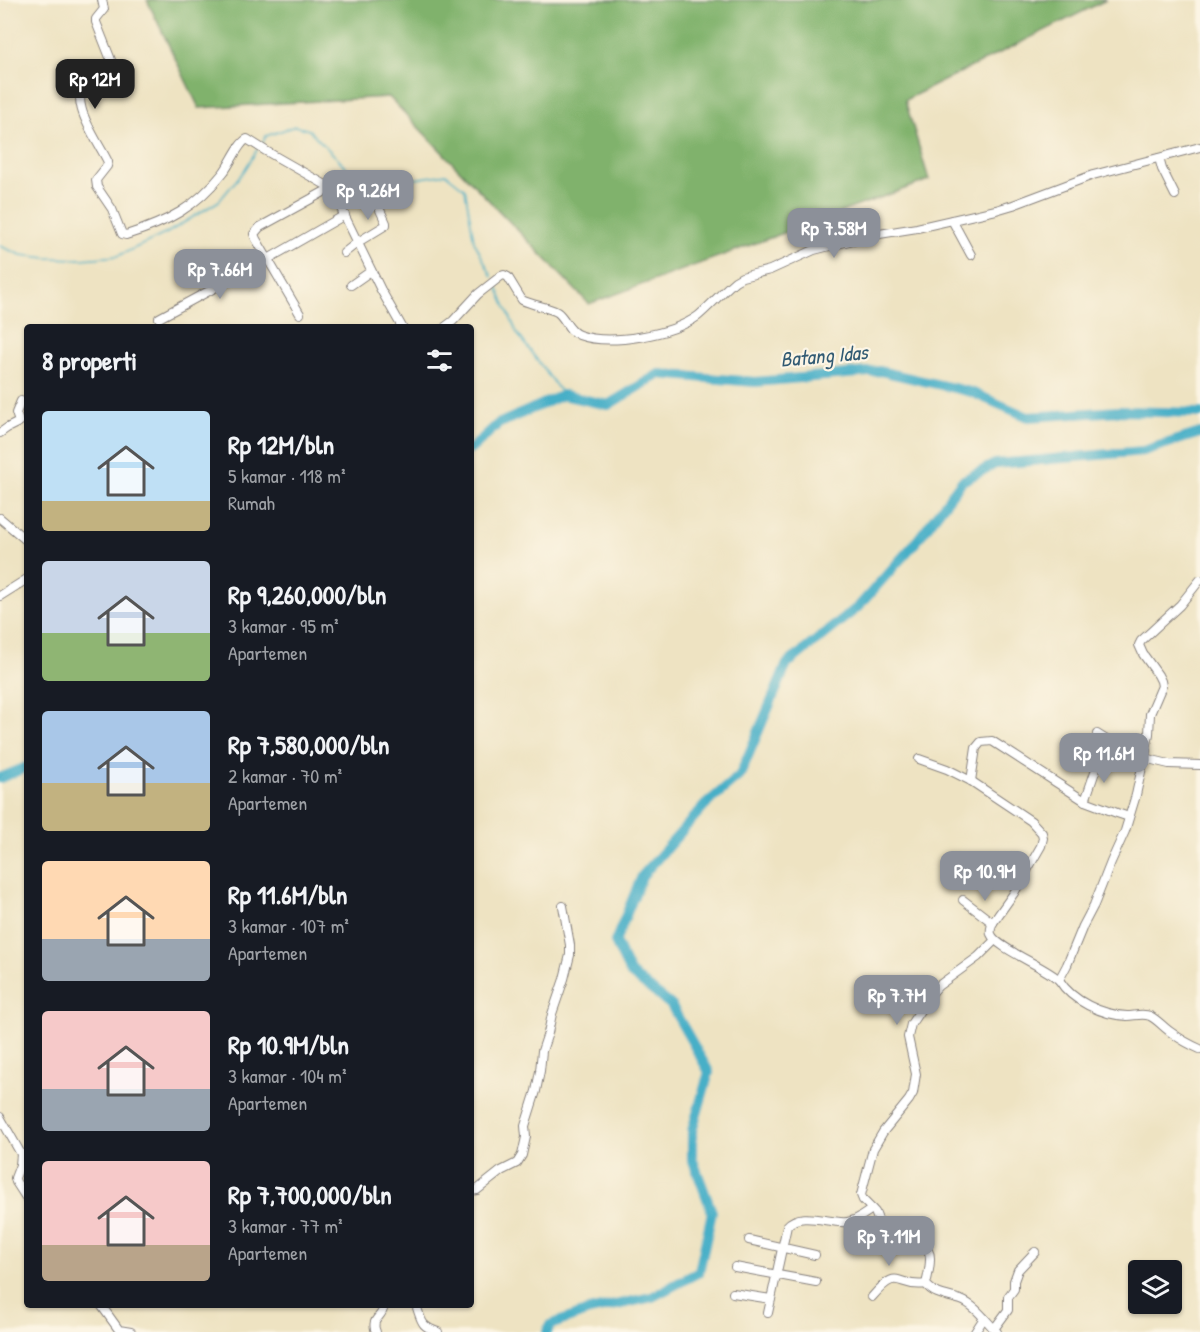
<!DOCTYPE html>
<html lang="id">
<meta charset="utf-8">
<style>
:root{--surface:#171b24;--page:#20242c;--text:#f1f3f6;--muted:#9ea1a6;--accent:#8c9099}
body{margin:0;font-family:"Patrick Hand",sans-serif;background:var(--page);color:var(--text);height:100vh;display:flex;flex-direction:column;font-size:22px;white-space:nowrap}
*{box-sizing:border-box;margin:0}
p{font-size:20px;color:var(--muted)}
.icon{flex:none;width:33px;height:33px;fill:none;stroke:currentColor;stroke-width:2;stroke-linecap:round;stroke-linejoin:round}
.map{position:relative;flex:1;overflow:hidden}
.details{position:absolute;left:24px;top:324px;width:450px;height:984px;display:flex;flex-direction:column;background:var(--surface);border-radius:6px;box-shadow:0 2px 4px #0004}
.details>*{flex:none}
.fabs{position:absolute;left:1128px;top:1260px;display:grid;gap:12px}
.fabs a{display:grid;place-items:center;width:54px;height:54px;border-radius:6px;background:var(--surface);box-shadow:0 2px 4px #0004;font-size:30px}
.price{position:absolute;translate:-50% -51px;padding:0 14px;border-radius:12px;background:var(--accent);color:#fff;font-size:20px;line-height:39px;filter:drop-shadow(0 2px 3px #0008)}
.price::after{content:'';position:absolute;left:50%;top:36px;width:18px;height:14px;margin-left:-9px;background:inherit;clip-path:polygon(0 0,100% 0,50% 100%)}
.price.on{background:#222;color:#fff}
ul{padding:0;list-style:none}
li{display:flex;align-items:center;gap:18px;height:150px;padding:0 18px}
li span{display:grid;place-items:center;flex:none;width:168px;height:120px;border-radius:6px;color:#555}
li>.icon{margin-inline-start:auto}
span .icon{width:72px;height:72px;fill:#fffc;stroke-width:1}
li b{font-size:26px}
h2{display:flex;justify-content:space-between;align-items:center;height:72px;padding:0 18px;font-size:26px}
.map>svg:first-child{display:block}
</style>
<div class="map">
<svg width="1200" height="1332" viewBox="0 0 1200 1332">
<rect width="100%" height="100%" fill="#fcf5e5"/>
<filter id="ink" filterUnits="userSpaceOnUse"><feTurbulence type="fractalNoise" baseFrequency=".0167" numOctaves="2"/><feDisplacementMap in="SourceGraphic" scale="12" xChannelSelector="R" yChannelSelector="G"/><feConvolveMatrix kernelMatrix="1 2 1 2 8 2 1 2 1" color-interpolation-filters="sRGB"/></filter>
<filter id="wash" filterUnits="userSpaceOnUse"><feTurbulence type="fractalNoise" baseFrequency=".008" numOctaves="4" result="noise"/><feDisplacementMap in="SourceGraphic" scale="24" xChannelSelector="R" yChannelSelector="G"/><feGaussianBlur stdDeviation="1.35" result="paint"/><feColorMatrix in="noise" values="0 0 0 0 0 0 0 0 0 0 0 0 0 0 0 0 0 1.4 0 .05"/><feComposite in="paint" operator="in"/></filter>
<g filter="url(#wash)">
<rect width="100%" height="100%" fill="#eee3c2"/>
<!-- forest -->
<polygon fill="#80b26c" stroke="#516a54" stroke-width="1.5" points="147,0 1106,0 905,100 929,180 589,304 389,97 199,108"/>
<g fill="none" stroke-linecap="round" stroke-linejoin="round">
<!-- stream -->
<g stroke="#47afc7" stroke-width="1.5">
<polyline points="262,144 266,136 295,126 309,130 353,174 384,184 446,174 465,189 474,241 492,277"/>
<polyline points="0,246 21,255 47,258 81,259 118,256 167,233 219,201 244,171 257,150"/>
<polyline points="496,284 517,333 563,395"/>
</g>
<!-- river -->
<g stroke="#47afc7" stroke-width="10">
<polyline points="471,449 498,424 563,395 608,405 659,374 755,382 880,371 971,392 1028,417 1119,411 1200,413"/>
<polyline points="0,778 27,767"/>
<polyline points="547,1332 550,1325 589,1311 652,1297 699,1272 712,1212 692,1158 692,1131 709,1072 671,1005 630,973 615,942 642,876 705,805 740,775 787,664 858,607 916,542 962,481 995,464 1143,451 1200,433"/>
</g>
</g>
</g>
<g filter="url(#ink)">
<g fill="none" stroke-linecap="round" stroke-linejoin="round">
<defs>
<g id="minor">
<path d="M102,0L104,9L96,19V22L111,60C109,72 99,70 90,76C63,98 98,140 108,162L107,166L96,180L97,187L112,209L122,234L126,235C168,222 196,207 223,173C231,163 238,144 247,139L266,151L331,188L381,290L402,327"/>
<polyline points="1159,158 1162,169 1175,195"/>
<polyline points="952,220 971,255"/>
<polyline points="344,253 358,242 386,225 386,223 375,199"/>
<polyline points="351,285 371,271"/>
<polyline points="300,314 256,239 254,234 260,227 331,188"/>
<polyline points="159,318 268,259 345,215"/>
<path d="M445,327L453,321L478,294L501,276L504,275L508,277L522,300C532,305 548,307 557,312C566,318 567,331 579,335C609,346 672,335 698,316C711,305 722,292 735,281L742,277L770,270L814,250L873,235L917,228L996,210L1013,205L1093,175L1200,147"/>
<polyline points="0,433 7,428 19,422 16,413 21,401"/>
<polyline points="0,518 27,541"/>
<path d="M1200,580L1180,605L1141,641L1139,645L1143,654L1158,675L1161,681L1162,686L1150,714L1149,734L1147,744L1136,795L1125,831L1111,862L1094,905L1083,926L1067,965L1059,980C1072,1001 1102,1015 1127,1016C1134,1016 1143,1013 1150,1016C1158,1020 1164,1028 1172,1033C1180,1039 1191,1045 1200,1049"/>
<polyline points="0,596 27,579"/>
<polyline points="1097,734 1113,744 1146,751"/>
<polyline points="1144,758 1169,764 1200,765"/>
<path d="M919,759L947,769L971,781L1031,821L1042,833L1043,838L1041,846L1014,893L992,924C991,928 990,930 991,934C996,948 1046,967 1059,980"/>
<polyline points="971,781 976,748 981,742 992,741 1085,801 1117,813 1129,817"/>
<polyline points="1085,801 1099,760"/>
<polyline points="963,900 993,923"/>
<path d="M995,940L978,957L938,986L931,994L911,1024L908,1037L916,1074L913,1093L909,1100L883,1132L873,1149L861,1195L863,1200L875,1212L885,1237C898,1244 931,1238 930,1259C930,1267 928,1276 926,1284C933,1295 949,1296 961,1300C975,1305 986,1321 997,1332"/>
<polyline points="0,1117 21,1154 20,1165 15,1178 16,1182 27,1199"/>
<polyline points="471,1191 477,1190 501,1171 517,1163 522,1155 526,1137 525,1126 536,1091 540,1071 542,1051 548,1033 552,1014 564,979 570,955 570,945 563,906"/>
<polyline points="749,1240 815,1255"/>
<polyline points="735,1267 816,1282"/>
<polyline points="733,1293 771,1299"/>
<path d="M872,1297C900,1264 896,1289 926,1284"/>
<polyline points="101,1305 119,1330 131,1332"/>
<path d="M416,1305C422,1321 420,1326 438,1332"/>
<path d="M768,1313L787,1226C801,1210 829,1224 847,1222C857,1221 864,1214 872,1209"/>
<polyline points="994,1329 1008,1310 1008,1297 1014,1289 1014,1281 1018,1270 1035,1252"/>
<path d="M376,1332C370,1317 383,1319 384,1305"/>
<polyline points="975,1332 984,1318"/>
</g>
</defs>
<!-- minor casing -->
<use href="#minor" stroke="#88827e" stroke-width="10"/>
<!-- minor -->
<use href="#minor" stroke="#fff" stroke-width="8"/>
</g>
</g>
<g text-anchor="middle" stroke-width="4.5" stroke-linejoin="round" paint-order="stroke">
<!-- water labels -->
<g font-size="21" font-style="italic" fill="#315a73" stroke="#fcf5e5">
<text transform="translate(824 356) rotate(-5)" y="7">Batang Idas</text>
</g>
</g>
</svg>
<div class="fabs">
<a><svg class="icon" aria-label="layers" viewBox="0 0 24 24"><path d="M12 4l9 5-9 5-9-5zM3 14l9 5 9-5"/></svg></a>
</div>
<b class="price on" style="left:95px;top:110px">Rp 12M</b>
<b class="price" style="left:368px;top:221px">Rp 9.26M</b>
<b class="price" style="left:834px;top:259px">Rp 7.58M</b>
<b class="price" style="left:220px;top:300px">Rp 7.66M</b>
<b class="price" style="left:1104px;top:784px">Rp 11.6M</b>
<b class="price" style="left:985px;top:902px">Rp 10.9M</b>
<b class="price" style="left:897px;top:1026px">Rp 7.7M</b>
<b class="price" style="left:889px;top:1267px">Rp 7.11M</b>
<section class="details">
<h2>8 properti<svg class="icon" aria-label="filters" viewBox="0 0 24 24"><path d="M4 7h16M4 17h16"/><circle cx="9" cy="7" r="2"/><circle cx="15" cy="17" r="2"/></svg></h2>
<ul>
<li><span style="background:linear-gradient(#bfe0f5 75%,#c2b280 0)"><svg class="icon" aria-label="home" viewBox="0 0 24 24"><path d="M3 11l9-7 9 7M6 9v11h12V9"/></svg></span><div><b>Rp 12M/bln</b><p>5 kamar · 118 m²</p><p>Rumah</p></div></li>
<li><span style="background:linear-gradient(#c9d6e8 60%,#8fb573 0)"><svg class="icon" aria-label="home" viewBox="0 0 24 24"><path d="M3 11l9-7 9 7M6 9v11h12V9"/></svg></span><div><b>Rp 9,260,000/bln</b><p>3 kamar · 95 m²</p><p>Apartemen</p></div></li>
<li><span style="background:linear-gradient(#a9c7e8 60%,#c2b280 0)"><svg class="icon" aria-label="home" viewBox="0 0 24 24"><path d="M3 11l9-7 9 7M6 9v11h12V9"/></svg></span><div><b>Rp 7,580,000/bln</b><p>2 kamar · 70 m²</p><p>Apartemen</p></div></li>
<li><span style="background:linear-gradient(#ffd9b3 65%,#9aa5b1 0)"><svg class="icon" aria-label="home" viewBox="0 0 24 24"><path d="M3 11l9-7 9 7M6 9v11h12V9"/></svg></span><div><b>Rp 11.6M/bln</b><p>3 kamar · 107 m²</p><p>Apartemen</p></div></li>
<li><span style="background:linear-gradient(#f6c9c9 65%,#9aa5b1 0)"><svg class="icon" aria-label="home" viewBox="0 0 24 24"><path d="M3 11l9-7 9 7M6 9v11h12V9"/></svg></span><div><b>Rp 10.9M/bln</b><p>3 kamar · 104 m²</p><p>Apartemen</p></div></li>
<li><span style="background:linear-gradient(#f6c9c9 70%,#b9a48a 0)"><svg class="icon" aria-label="home" viewBox="0 0 24 24"><path d="M3 11l9-7 9 7M6 9v11h12V9"/></svg></span><div><b>Rp 7,700,000/bln</b><p>3 kamar · 77 m²</p><p>Apartemen</p></div></li>
</ul>
</section>
</div>
